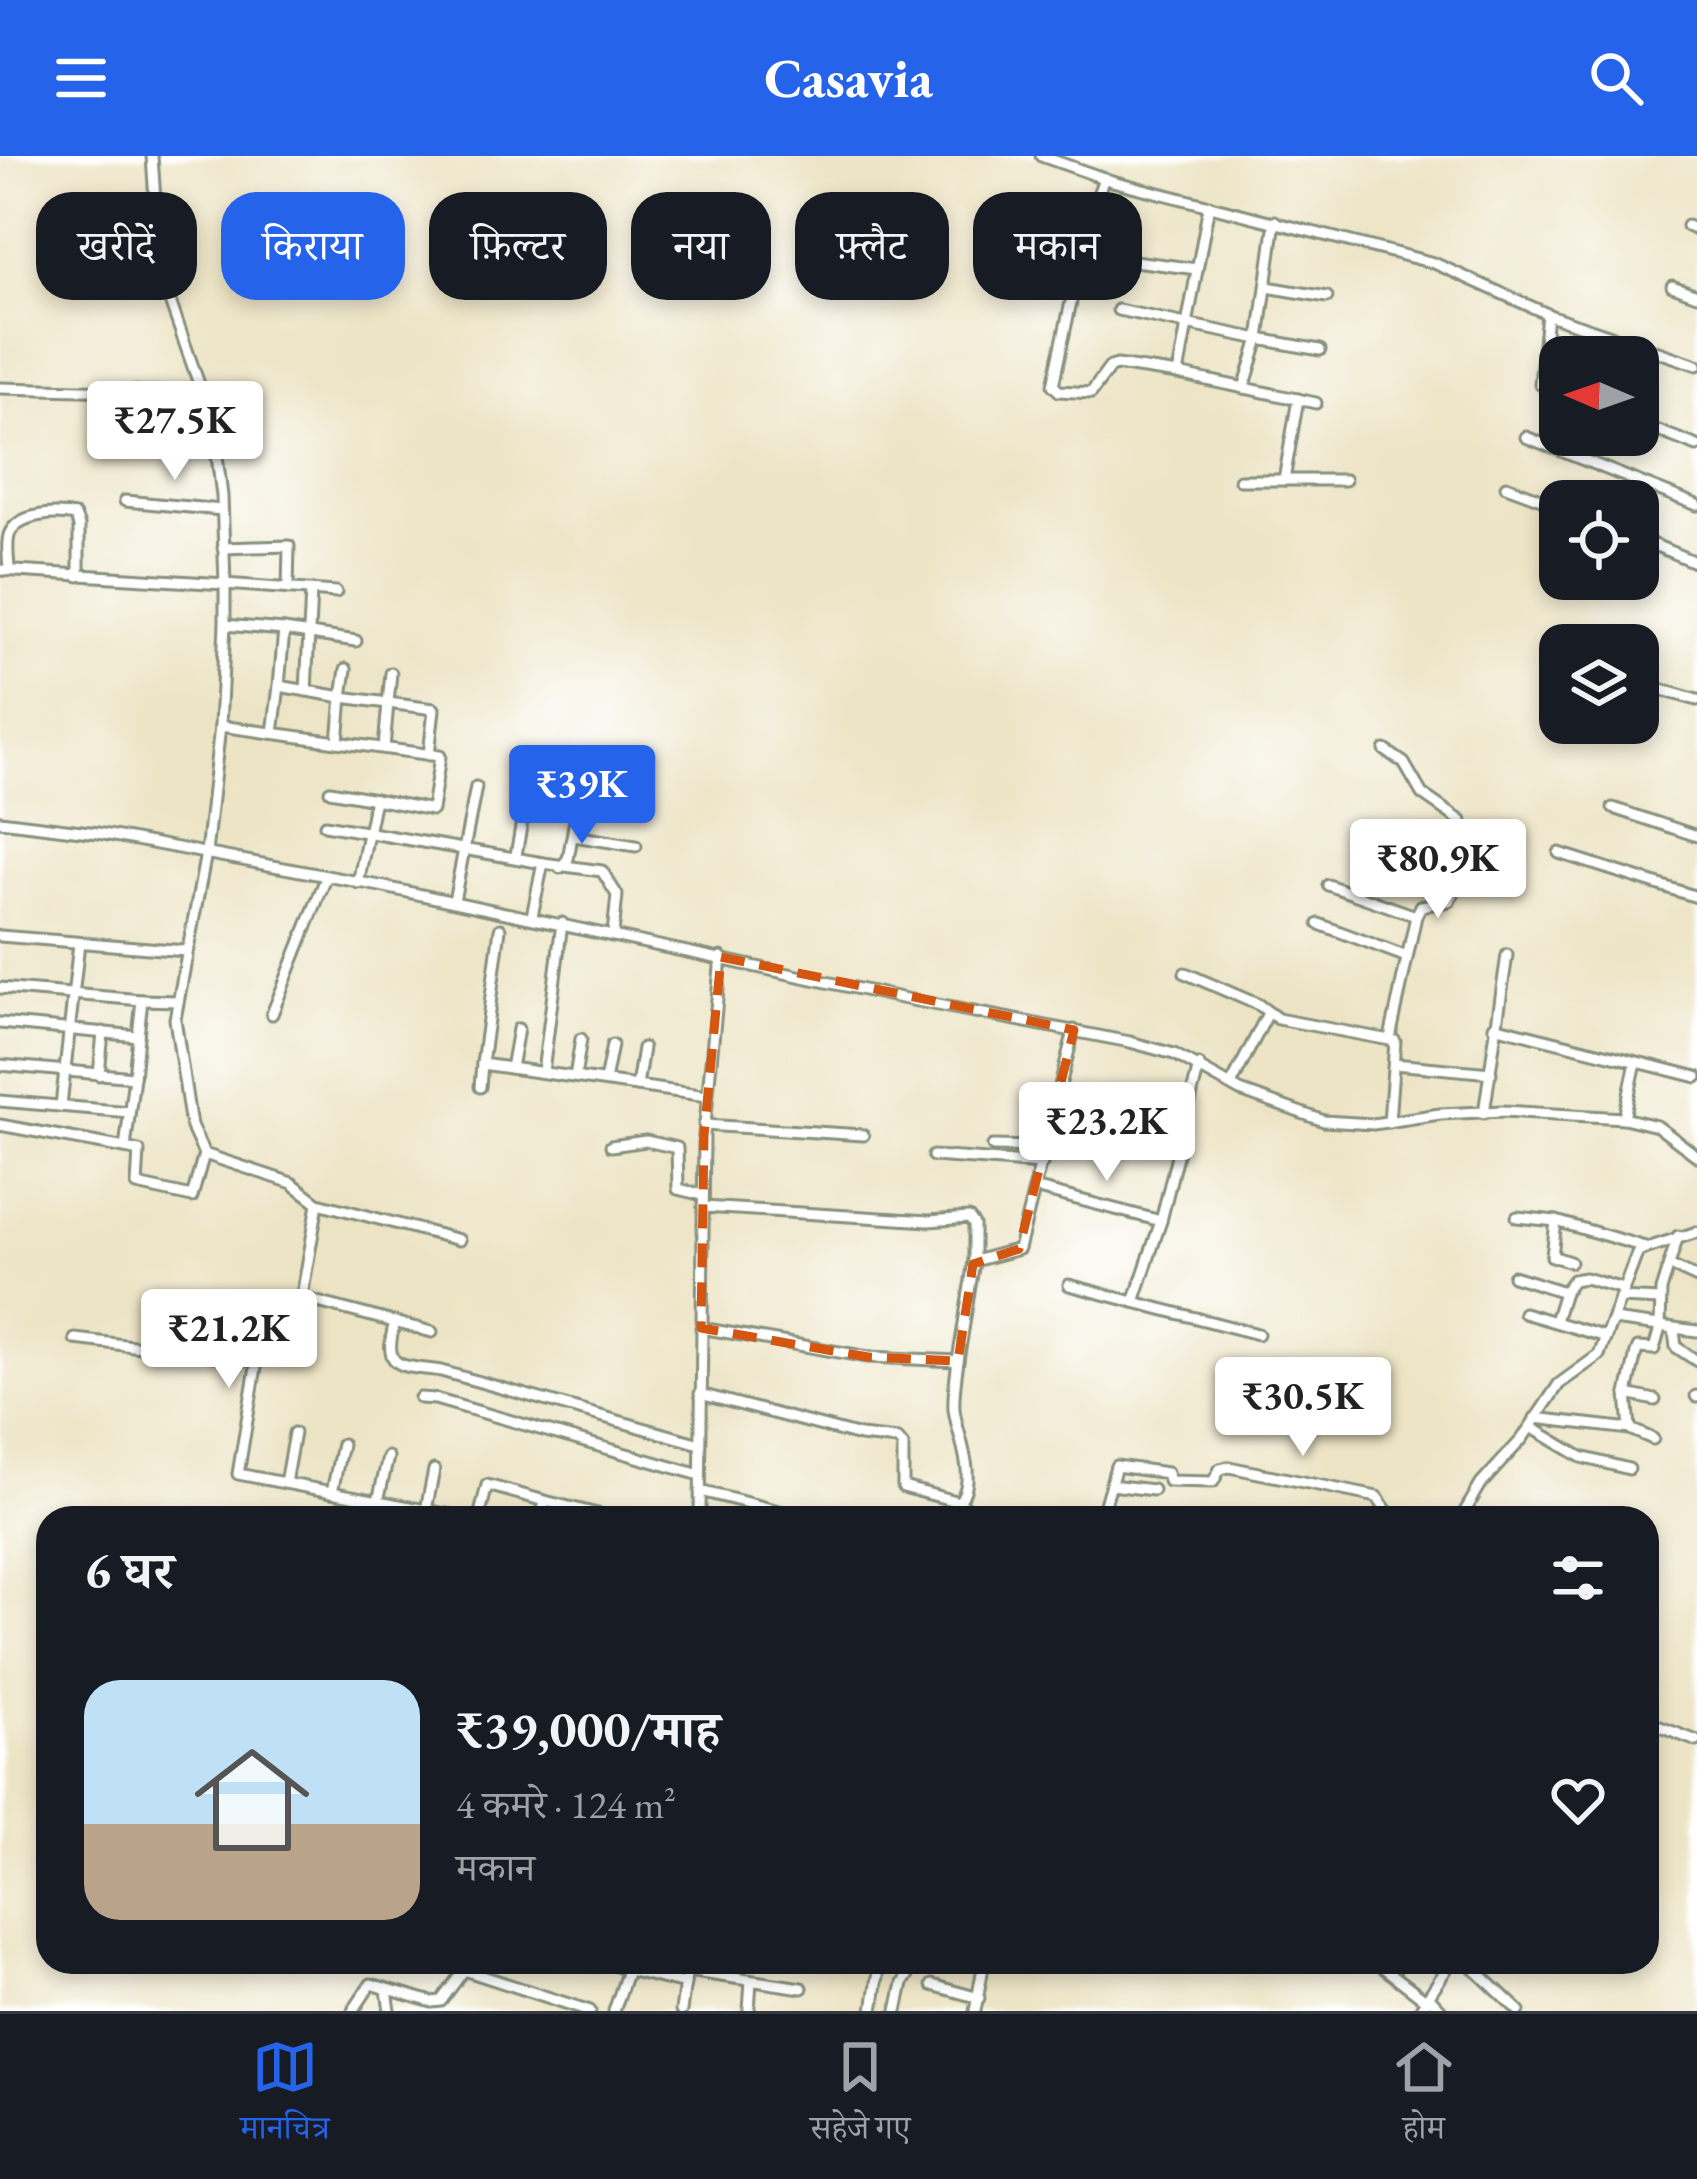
<!DOCTYPE html>
<html lang="hi">
<meta charset="utf-8">
<style>
:root{--surface:#171b24;--page:#20242c;--text:#f1f3f6;--muted:#9ea1a6;--line:#363941;--accent:#2563eb}
body{margin:0;font-family:"EB Garamond","Noto Serif Devanagari",serif;background:var(--page);color:var(--text);height:100vh;display:flex;flex-direction:column;font-size:45px;white-space:nowrap}
*{box-sizing:border-box;margin:0}
p{font-size:39px;color:var(--muted)}
.icon{flex:none;width:66px;height:66px;fill:none;stroke:currentColor;stroke-width:2;stroke-linecap:round;stroke-linejoin:round}
.map{position:relative;flex:1;overflow:hidden}
.side{position:absolute;left:36px;top:1350px;width:1623px;height:468px;display:flex;flex-direction:column;background:var(--surface);border-radius:36px;box-shadow:0 6px 18px #0003}
.side>*{flex:none}
.guide{position:absolute;left:36px;top:36px;width:1626px;height:108px;display:flex;gap:24px}
.needle{width:78px;rotate:272deg}
.tools{position:absolute;left:1539px;top:180px;display:grid;gap:24px}
.tools a{display:grid;place-items:center;width:120px;height:120px;border-radius:24px;background:var(--surface);box-shadow:0 6px 18px #0003;font-size:60px}
.price{position:absolute;translate:-50% -102px;padding:0 27px;border-radius:12px;background:#fff;color:#222;font-size:39px;line-height:78px;filter:drop-shadow(0 3px 6px #0008)}
.price::after{content:'';position:absolute;left:50%;top:72px;width:36px;height:27px;margin-left:-18px;background:inherit;clip-path:polygon(0 0,100% 0,50% 100%)}
.price.current{background:var(--accent);color:#fff}
ul{padding:0;list-style:none}
li{display:flex;align-items:center;gap:36px;height:300px;padding:0 48px}
li span{display:grid;place-items:center;flex:none;width:336px;height:240px;border-radius:36px;color:#555}
li>.icon{margin-inline-start:auto}
span .icon{width:144px;height:144px;fill:#fffc;stroke-width:1}
li b{font-size:51px}
h2{display:flex;justify-content:space-between;align-items:center;height:144px;padding:0 48px;font-size:51px}
.chip{padding:0 42px;border-radius:36px;background:var(--surface);box-shadow:0 6px 18px #0003;font-size:42px;line-height:108px}
.chip.current{background:var(--accent);color:#fff}
header{display:flex;justify-content:space-between;align-items:center;height:156px;padding:0 48px;background:var(--accent);color:#fff;font-size:54px;font-weight:700}
.tab-bar{display:flex;justify-content:space-around;align-items:center;height:168px;border-top:3px solid var(--line);background:var(--surface);font-size:33px;color:var(--muted)}
.tab-bar a{display:grid;justify-items:center;gap:6px}
.tab-bar .current{color:var(--accent)}
.map>svg:first-child{display:block}
</style>
<header><svg class="icon" aria-label="menu" viewBox="0 0 24 24"><path d="M4 6h16M4 12h16M4 18h16"/></svg>Casavia<svg class="icon" aria-label="search" viewBox="0 0 24 24"><circle cx="10" cy="10" r="6"/><path d="M15 15l6 6"/></svg></header>
<div class="map">
<svg width="1697" height="1855" viewBox="0 0 1697 1855">
<rect width="100%" height="100%" fill="#fff"/>
<filter id="ink" filterUnits="userSpaceOnUse"><feTurbulence type="fractalNoise" baseFrequency=".00833" numOctaves="2"/><feDisplacementMap in="SourceGraphic" scale="24" xChannelSelector="R" yChannelSelector="G"/><feConvolveMatrix kernelMatrix="1 2 1 2 8 2 1 2 1" color-interpolation-filters="sRGB"/></filter>
<filter id="wash" filterUnits="userSpaceOnUse"><feTurbulence type="fractalNoise" baseFrequency=".004" numOctaves="4" result="noise"/><feDisplacementMap in="SourceGraphic" scale="48" xChannelSelector="R" yChannelSelector="G"/><feGaussianBlur stdDeviation="2.7" result="paint"/><feColorMatrix in="noise" values="0 0 0 0 0 0 0 0 0 0 0 0 0 0 0 0 0 1.4 0 .05"/><feComposite in="paint" operator="in"/></filter>
<g filter="url(#wash)">
<rect width="100%" height="100%" fill="#ede4c5"/>
</g>
<g filter="url(#ink)">
<g fill="none" stroke-linecap="round" stroke-linejoin="round">
<defs>
<g id="minor">
<polyline points="152,0 159,103 165,131 213,268 222,340 225,428 336,436"/>
<polyline points="1041,0 1112,25 1434,107 1552,160 1697,209"/>
<polyline points="1104,22 1089,63 1053,229 1059,235 1091,237 1110,211 1117,209 1178,218"/>
<polyline points="1209,49 1178,218 1316,247"/>
<polyline points="1687,70 1697,74"/>
<polyline points="1126,104 1197,113"/>
<polyline points="1672,130 1697,139"/>
<polyline points="1267,131 1327,141"/>
<polyline points="1118,154 1259,183 1275,65"/>
<polyline points="1547,158 1540,228 1560,237"/>
<polyline points="0,232 203,237"/>
<polyline points="1244,232 1259,183 1320,194"/>
<polyline points="1298,243 1284,324 1345,324"/>
<polyline points="1638,267 1697,290"/>
<polyline points="1526,281 1697,349"/>
<polyline points="1240,324 1284,324"/>
<polyline points="1506,330 1560,350"/>
<polyline points="125,345 222,354"/>
<polyline points="1638,382 1697,407"/>
<polyline points="223,392 289,390 288,433"/>
<polyline points="0,414 225,428 225,469"/>
<path d="M9,414C9,404 5,384 11,375C22,357 57,356 75,360L79,370V420"/>
<polyline points="284,474 356,485"/>
<polyline points="1638,527 1697,544"/>
<polyline points="306,535 311,435"/>
<polyline points="220,570 225,469 284,474 279,530 342,541 346,513"/>
<polyline points="273,577 279,530"/>
<polyline points="338,586 342,541 388,547 391,517"/>
<polyline points="384,592 388,547 434,553 429,599"/>
<polyline points="1385,594 1404,607 1422,638 1461,665 1454,736 1449,745 1421,750 1416,760"/>
<polyline points="330,635 375,643 358,727"/>
<polyline points="375,643 432,654 440,600 220,570 206,697 175,863 191,970 204,998 292,1027 318,1047 459,1084"/>
<polyline points="1613,652 1697,680"/>
<polyline points="0,665 98,677 380,730 901,842 1130,886 1174,898 1240,935 1324,965 1373,968 1440,958 1503,955 1624,962 1657,970 1697,1000"/>
<polyline points="325,669 543,707"/>
<polyline points="574,680 636,690"/>
<polyline points="1559,697 1697,741"/>
<polyline points="516,699 526,643"/>
<polyline points="560,712 568,703 582,624 622,621"/>
<polyline points="1328,729 1416,760 1390,882"/>
<polyline points="454,745 476,631"/>
<polyline points="532,760 543,707 602,715 617,739 613,778"/>
<polyline points="1319,768 1407,801"/>
<polyline points="500,773 482,908 707,940"/>
<polyline points="0,780 186,795"/>
<polyline points="1185,817 1259,849 1278,863 1395,885 1389,966"/>
<polyline points="0,832 142,844 138,880"/>
<polyline points="142,844 178,845"/>
<polyline points="272,858 326,722"/>
<polyline points="0,867 138,880 134,921"/>
<polyline points="1494,870 1697,921"/>
<polyline points="1394,908 1491,917"/>
<polyline points="0,909 134,921 125,992 139,995 137,1029 192,1041 204,998"/>
<polyline points="1199,909 1161,1065 1134,1146 1258,1178"/>
<polyline points="511,912 518,873"/>
<polyline points="543,916 562,767"/>
<polyline points="99,919 103,876"/>
<polyline points="575,921 581,883"/>
<polyline points="605,925 612,889"/>
<polyline points="1231,929 1267,859"/>
<polyline points="637,930 643,892"/>
<polyline points="480,931 482,908"/>
<polyline points="0,945 129,956"/>
<polyline points="61,950 79,787"/>
<polyline points="1484,957 1507,799"/>
<polyline points="1624,962 1636,906"/>
<polyline points="0,969 125,992"/>
<polyline points="704,969 863,979"/>
<polyline points="611,990 646,985 677,992 678,1033 703,1039"/>
<polyline points="993,990 1046,991"/>
<polyline points="933,1000 1042,1008"/>
<polyline points="1042,1034 1161,1065"/>
<polyline points="703,1051 929,1065 969,1062 974,1069 974,1105"/>
<polyline points="1517,1061 1556,1065 1645,1091"/>
<polyline points="1556,1065 1552,1100 1570,1106"/>
<polyline points="1671,1110 1697,1122"/>
<polyline points="1513,1120 1564,1136"/>
<polyline points="1069,1129 1134,1146"/>
<polyline points="1620,1142 1660,1144"/>
<polyline points="310,1144 432,1176"/>
<polyline points="1524,1157 1606,1181"/>
<polyline points="1613,1164 1697,1175"/>
<polyline points="1555,1165 1564,1136 1573,1124 1585,1122 1623,1133"/>
<path d="M395,1166C381,1215 401,1209 441,1215L700,1288"/>
<polyline points="701,1172 868,1201 958,1205 974,1105 1019,1093 1074,874"/>
<polyline points="1674,1174 1676,1191 1697,1205"/>
<path d="M75,1183L257,1205C268,1186 290,1177 299,1158L318,1047"/>
<polyline points="257,1205 238,1318 467,1362"/>
<path d="M958,1205C956,1220 953,1237 954,1253C957,1281 979,1321 959,1346L975,1357L996,1362"/>
<polyline points="700,1238 860,1280 898,1284 903,1290 903,1331 959,1346"/>
<polyline points="1627,1238 1655,1244"/>
<polyline points="1696,1240 1697,1241"/>
<polyline points="420,1242 435,1243 700,1319"/>
<polyline points="1535,1262 1630,1273 1627,1238 1636,1197 1638,1192 1654,1193 1660,1172 1661,1134 1678,1080"/>
<polyline points="1531,1271 1581,1301 1629,1313"/>
<polyline points="1630,1273 1653,1283"/>
<polyline points="285,1327 294,1277"/>
<polyline points="1111,1329 1153,1334"/>
<polyline points="700,1335 807,1362"/>
<polyline points="332,1336 342,1288"/>
<polyline points="378,1345 388,1301"/>
<polyline points="545,1345 614,1362"/>
<polyline points="426,1354 434,1314"/>
<polyline points="479,1362 487,1329 545,1345 541,1362"/>
<polyline points="700,1362 704,979 721,801"/>
<polyline points="1101,1362 1116,1310 1167,1317 1169,1325 1213,1326 1220,1313 1229,1311 1377,1341 1389,1358 1398,1362"/>
<polyline points="1461,1362 1481,1328 1522,1283 1559,1228 1599,1199 1638,1095 1697,1076"/>
<polyline points="1647,1566 1697,1585"/>
<polyline points="604,1806 628,1814"/>
<polyline points="1376,1806 1427,1845"/>
<polyline points="1467,1806 1519,1855"/>
<polyline points="687,1815 802,1832"/>
<polyline points="932,1829 979,1842"/>
<polyline points="387,1834 390,1855"/>
<polyline points="1429,1841 1442,1855"/>
<polyline points="353,1855 371,1828 432,1846 441,1845 464,1814 590,1855"/>
<polyline points="614,1855 628,1814 685,1828"/>
<polyline points="681,1855 688,1806"/>
<polyline points="749,1855 751,1825"/>
<polyline points="873,1855 880,1806"/>
<polyline points="897,1855 903,1827 916,1806"/>
<polyline points="975,1855 984,1806"/>
<polyline points="1419,1855 1451,1806"/>
</g>
</defs>
<!-- minor casing -->
<use href="#minor" stroke="#86907c" stroke-width="15"/>
<!-- minor -->
<use href="#minor" stroke="#fff" stroke-width="9"/>
</g>
</g>
<!-- marked area -->
<path fill="none" stroke="#d45610" stroke-width="9" stroke-dasharray="24 15" stroke-linejoin="round" d="M721,801L1074,874L1019,1093L973,1108L958,1205L868,1201L701,1172L704,979Z"/>
</svg>
<div class="tools">
<a><svg class="needle" viewBox="-14 -14 28 28"><path d="M0-13l5 13h-10z" fill="#e53935"/><path d="M0 13l5-13h-10z" fill="#9ea1a6"/></svg></a>
<a><svg class="icon" aria-label="locate" viewBox="0 0 24 24"><circle cx="12" cy="12" r="6"/><path d="M12 2v4M12 18v4M2 12h4M18 12h4"/></svg></a>
<a><svg class="icon" aria-label="layers" viewBox="0 0 24 24"><path d="M12 4l9 5-9 5-9-5zM3 14l9 5 9-5"/></svg></a>
</div>
<b class="price" style="left:175px;top:327px">₹27.5K</b>
<b class="price current" style="left:582px;top:691px">₹39K</b>
<b class="price" style="left:1438px;top:765px">₹80.9K</b>
<b class="price" style="left:1107px;top:1028px">₹23.2K</b>
<b class="price" style="left:229px;top:1235px">₹21.2K</b>
<b class="price" style="left:1303px;top:1303px">₹30.5K</b>
<div class="guide">
<a class="chip">खरीदें</a>
<a class="chip current">किराया</a>
<a class="chip">फ़िल्टर</a>
<a class="chip">नया</a>
<a class="chip">फ़्लैट</a>
<a class="chip">मकान</a>
</div>
<section class="side">
<h2>6 घर<svg class="icon" aria-label="filters" viewBox="0 0 24 24"><path d="M4 7h16M4 17h16"/><circle cx="9" cy="7" r="2"/><circle cx="15" cy="17" r="2"/></svg></h2>
<ul>
<li><span style="background:linear-gradient(#bfe0f5 60%,#b9a48a 0)"><svg class="icon" aria-label="home" viewBox="0 0 24 24"><path d="M3 11l9-7 9 7M6 9v11h12V9"/></svg></span><div><b>₹39,000/माह</b><p>4 कमरे · 124 m²</p><p>मकान</p></div><svg class="icon" aria-label="heart" viewBox="0 0 24 24"><path d="M12 20l-8-8c-3-5 5-10 8-4 3-6 11-1 8 4z"/></svg></li>
</ul>
</section>
</div>
<nav class="tab-bar">
<a class="current"><svg class="icon" aria-label="map" viewBox="0 0 24 24"><path d="M3 6l6-2 6 2 6-2v14l-6 2-6-2-6 2zM9 4v14M15 6v14"/></svg>मानचित्र</a>
<a><svg class="icon" aria-label="saved" viewBox="0 0 24 24"><path d="M7 4h10v16l-5-4-5 4z"/></svg>सहेजे गए</a>
<a><svg class="icon" aria-label="home" viewBox="0 0 24 24"><path d="M3 11l9-7 9 7M6 9v11h12V9"/></svg>होम</a>
</nav>
